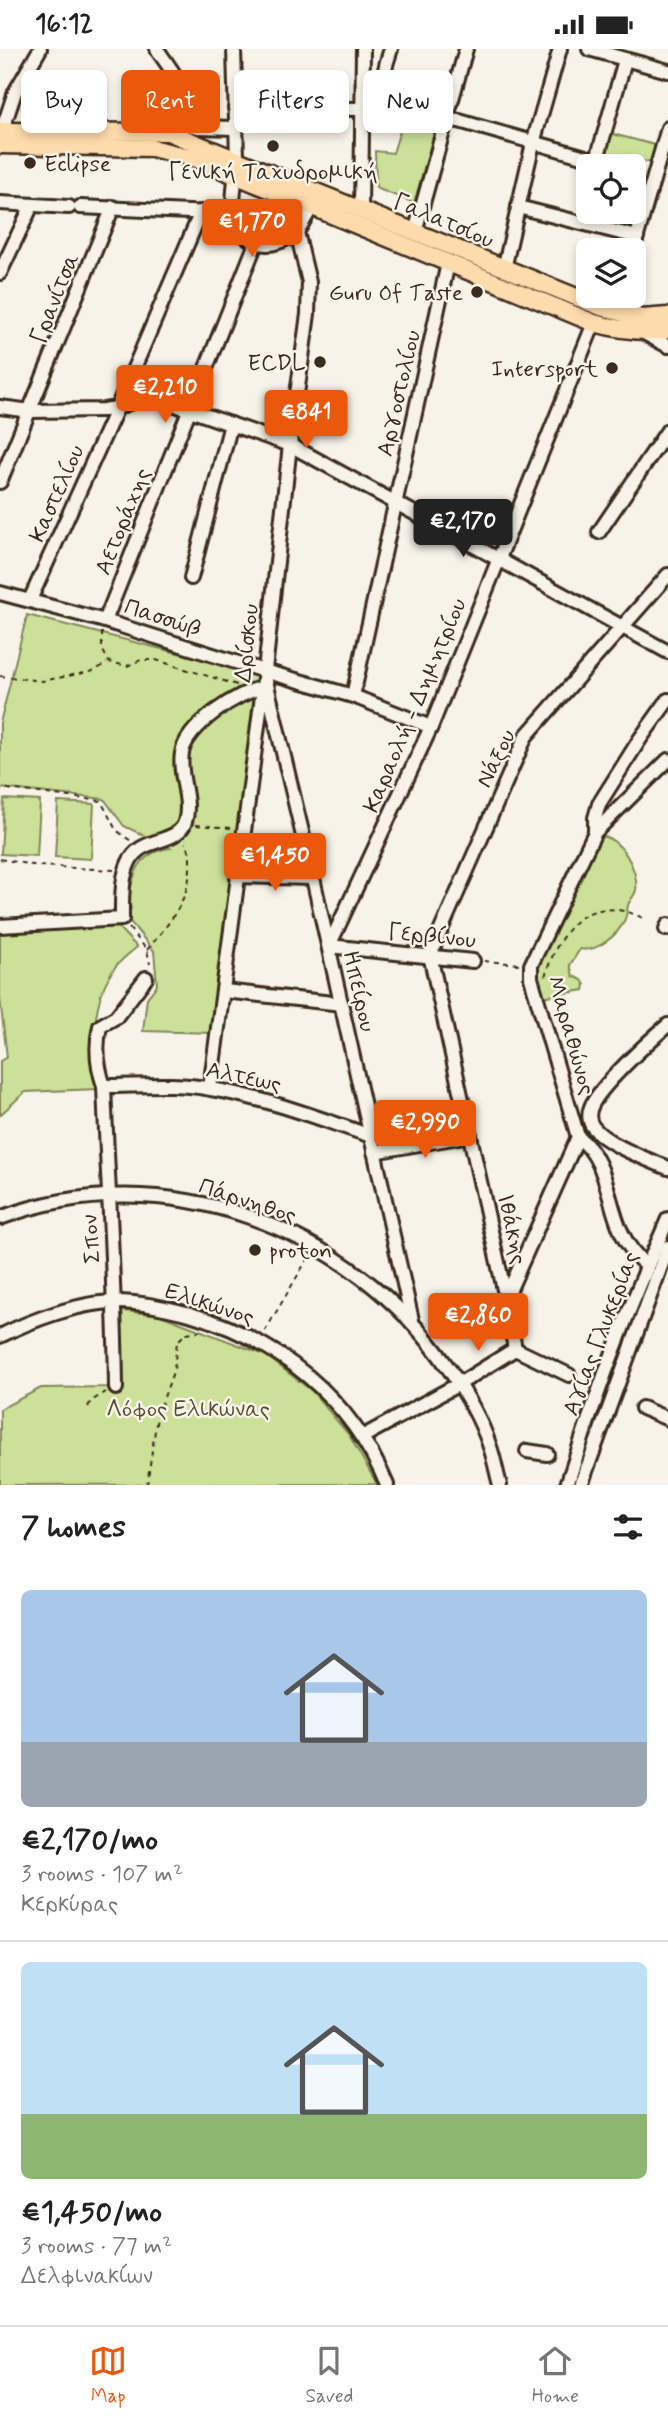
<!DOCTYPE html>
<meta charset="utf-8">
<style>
:root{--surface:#fff;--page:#f2f2f2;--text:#222;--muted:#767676;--line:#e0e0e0;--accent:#ea580c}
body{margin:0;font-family:Mynerve,sans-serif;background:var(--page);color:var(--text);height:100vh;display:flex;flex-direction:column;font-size:26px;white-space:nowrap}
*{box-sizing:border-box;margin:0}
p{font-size:23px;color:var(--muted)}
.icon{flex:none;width:38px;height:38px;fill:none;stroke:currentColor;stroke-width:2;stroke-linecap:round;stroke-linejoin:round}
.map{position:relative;height:1436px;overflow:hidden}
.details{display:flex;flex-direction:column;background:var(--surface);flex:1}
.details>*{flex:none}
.hud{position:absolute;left:21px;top:21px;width:626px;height:63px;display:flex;gap:14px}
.controls{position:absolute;left:576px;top:105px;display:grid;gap:14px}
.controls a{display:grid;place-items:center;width:70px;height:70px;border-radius:10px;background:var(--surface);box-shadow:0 4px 10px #0003;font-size:35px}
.price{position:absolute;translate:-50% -60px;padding:0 16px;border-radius:7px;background:var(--accent);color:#fff;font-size:23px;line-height:46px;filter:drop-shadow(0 2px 4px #0008)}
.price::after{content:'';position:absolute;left:50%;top:42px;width:21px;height:16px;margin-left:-10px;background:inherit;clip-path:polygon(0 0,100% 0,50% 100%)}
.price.active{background:#222;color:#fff}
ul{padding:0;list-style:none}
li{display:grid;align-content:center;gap:14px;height:371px;padding:0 21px}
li+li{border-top:2px solid var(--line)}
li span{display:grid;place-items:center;height:217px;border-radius:10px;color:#555}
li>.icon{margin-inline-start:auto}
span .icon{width:126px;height:126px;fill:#fffc;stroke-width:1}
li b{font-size:30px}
h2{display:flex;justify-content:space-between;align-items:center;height:84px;padding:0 21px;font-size:30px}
.pill{padding:0 24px;border-radius:10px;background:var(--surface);box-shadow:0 4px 10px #0003;font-size:24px;line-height:63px}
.pill.active{background:var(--accent);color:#fff}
.status{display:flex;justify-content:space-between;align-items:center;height:49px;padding:0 35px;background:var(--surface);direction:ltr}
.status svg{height:19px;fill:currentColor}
.tab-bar{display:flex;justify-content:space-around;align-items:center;height:98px;border-top:2px solid var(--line);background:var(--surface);font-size:19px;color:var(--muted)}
.tab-bar a{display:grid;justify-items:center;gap:4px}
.tab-bar .active{color:var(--accent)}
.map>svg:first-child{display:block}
</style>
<div class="status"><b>16:12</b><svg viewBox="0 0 49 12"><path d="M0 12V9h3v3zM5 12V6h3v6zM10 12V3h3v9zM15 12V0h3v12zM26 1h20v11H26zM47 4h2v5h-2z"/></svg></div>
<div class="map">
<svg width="668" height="1436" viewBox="0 0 668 1436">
<rect width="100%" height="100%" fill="#f7f3e8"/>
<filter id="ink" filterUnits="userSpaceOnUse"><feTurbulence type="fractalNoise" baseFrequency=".0143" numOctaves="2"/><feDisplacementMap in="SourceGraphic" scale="14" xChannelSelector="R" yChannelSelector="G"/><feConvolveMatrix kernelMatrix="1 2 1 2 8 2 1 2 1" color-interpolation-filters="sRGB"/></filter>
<g filter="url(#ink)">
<!-- green -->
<g fill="#cae197" stroke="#82865a" stroke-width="2">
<polygon points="404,69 437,74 414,154 376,139 375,102 393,104"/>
<polygon points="609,84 655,96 650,114 623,106 617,112 602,108"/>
<path d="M27,566L257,624L214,984L143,982L147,949L157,936L154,902L127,869L131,859L128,854C133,825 137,804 170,799L124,777L104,750L0,739V674Z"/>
<polygon points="4,750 40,752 37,807 1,805"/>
<polygon points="58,753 94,755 91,810 55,808"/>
<path d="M598,787C620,787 639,820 636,841C635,846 630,851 628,856C627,861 627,867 624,872C618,886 596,904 580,900L570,916L573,927L582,931L585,936L584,941L541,948L536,928L537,912Z"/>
<path d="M118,878L137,898C130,904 122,910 116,917C89,952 94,999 97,1040L25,1043L0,1066V1012L7,1008L0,950V884Z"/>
<polygon points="125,1262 160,1266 265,1306 312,1342 349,1386 377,1435 0,1436 0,1360 41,1339 113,1338 110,1264"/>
</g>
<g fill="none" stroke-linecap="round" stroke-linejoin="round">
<defs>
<g id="minor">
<path d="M157,0C168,18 200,53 184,75"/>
<polyline points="234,0 237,109"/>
<polyline points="589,0 668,22"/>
<polyline points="235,59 363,60 459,72 617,117"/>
<path d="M381,61C381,39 383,21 391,0"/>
<polyline points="178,78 184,75 198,78 235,79"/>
<polyline points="0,88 15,43 40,0"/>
<polyline points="597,110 625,11"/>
<path d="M235,126C235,138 232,153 233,165C236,186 258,200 278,193C284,192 291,186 297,183"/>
<polyline points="0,154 69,158"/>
<polyline points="80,158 233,165"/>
<polyline points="518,158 637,188"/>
<polyline points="361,161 363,0"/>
<polyline points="415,183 466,0"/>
<polyline points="633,201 668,79"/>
<polyline points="504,220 533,94 560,0"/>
<polyline points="0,224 32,156"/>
<polyline points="616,263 620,247"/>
<polyline points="644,284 668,297"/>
<polyline points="0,358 31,362 104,361 117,359 139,350 153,348 290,396 668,603"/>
<polyline points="0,433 113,158"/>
<polyline points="599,483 668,381"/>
<polyline points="191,529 231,375"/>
<polyline points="0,544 105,572 264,622 353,647 431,678"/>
<polyline points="30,551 117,359 201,163"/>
<polyline points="105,572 256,194"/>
<polyline points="266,632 313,829 412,1271"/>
<polyline points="353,647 448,214"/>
<polyline points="595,783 595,769 599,755 640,690 668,651"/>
<polyline points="237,827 313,829"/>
<path d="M0,877L122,870C122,849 120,813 140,800C154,790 179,791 185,773C192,751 178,726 182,704C186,678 238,642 263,639"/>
<polyline points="666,880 668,876"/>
<polyline points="430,906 526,687 668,526"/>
<polyline points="430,906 506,1250 515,1300"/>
<polyline points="473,912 329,897 431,678 594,274"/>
<polyline points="224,942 342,955"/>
<path d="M668,976C650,991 599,1038 591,1058C588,1065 589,1073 593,1078C607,1096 647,1110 668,1119"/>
<path d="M104,1037C139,1037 176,1033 211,1040C266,1049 318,1069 371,1087"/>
<polyline points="210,1039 263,639 290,396 308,265 309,233 297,183 312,158"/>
<polyline points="578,1088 531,929 531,916 595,783 668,711"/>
<path d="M578,1088C619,1120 600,1178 647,1217"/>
<polyline points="374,1103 470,1086"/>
<path d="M0,1169C164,1107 352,1178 449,1320C465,1343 480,1368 489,1395C494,1408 496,1422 500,1436"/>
<polyline points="506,1249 578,1088"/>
<path d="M0,1287C32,1271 80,1253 116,1253C141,1253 166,1259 190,1265C279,1291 351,1349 387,1436"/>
<polyline points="515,1300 569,1326"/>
<path d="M116,1339C115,1238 108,1138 104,1037C97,1017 95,998 100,977L116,968L146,929"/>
<polyline points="642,1359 668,1370"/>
<polyline points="362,1388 459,1335 515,1300"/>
<polyline points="527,1402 547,1405"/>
<path d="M567,1436C595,1346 629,1257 668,1170"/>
<polyline points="581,1436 668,1198"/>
</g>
<g id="major">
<polyline points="0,82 168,83 601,258 642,269 668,267"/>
<path d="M0,96L152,99L196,110L594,274C619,281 641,284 668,281"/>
</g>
</defs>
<!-- minor casing -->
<use href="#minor" stroke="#3b2a1e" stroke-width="18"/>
<!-- major casing -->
<use href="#major" stroke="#3b2a1e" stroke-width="21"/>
<!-- path -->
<g stroke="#3b2a1e" stroke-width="2" stroke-dasharray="5 5" stroke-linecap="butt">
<polyline points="629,110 644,114"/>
<polyline points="102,583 102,600 109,613 127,617 141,611 156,611 237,636"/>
<polyline points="0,627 42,632 94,622 107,614"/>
<polyline points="0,743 1,739 101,752 116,781 131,792"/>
<polyline points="196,776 232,779"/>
<polyline points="0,810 38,817 114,821"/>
<polyline points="129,879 147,901 150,915"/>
<path d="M147,901C169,874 191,850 190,814C190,806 190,800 185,794"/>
<polyline points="484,912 520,915"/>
<path d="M545,928C560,878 588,843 643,869"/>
<polyline points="265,1282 308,1209"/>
<polyline points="88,1358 91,1352 106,1343"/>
<polyline points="147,1436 157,1368 174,1320 177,1293 186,1284 200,1282"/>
</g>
<!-- minor -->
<use href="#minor" stroke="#f7f3e8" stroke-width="12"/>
<!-- major -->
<use href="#major" stroke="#fedbac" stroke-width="16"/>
</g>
</g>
<!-- markers -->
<g fill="#3b2a1e" stroke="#f7f3e8" stroke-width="2.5">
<circle cx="273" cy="97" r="7"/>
<circle cx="30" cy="114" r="7"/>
<circle cx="477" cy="243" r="7"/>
<circle cx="320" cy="313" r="7"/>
<circle cx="612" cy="319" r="7"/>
<circle cx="255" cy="1201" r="7"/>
</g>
<g text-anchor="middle" stroke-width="5" stroke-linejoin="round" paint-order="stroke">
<!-- poi labels -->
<g font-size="23" fill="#3b2a1e" stroke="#f7f3e8" text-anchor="end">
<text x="44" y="122" text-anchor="start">Eclipse</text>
<text x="273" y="130" text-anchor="middle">Γενική Ταχυδρομική</text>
<text x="463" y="251">Guru Of Taste</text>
<text x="306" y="321">ECDL</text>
<text x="598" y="327">Intersport</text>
<text x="269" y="1209" text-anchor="start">proton</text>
</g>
<!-- street labels -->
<g font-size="23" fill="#3b2a1e" stroke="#f7f3e8">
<text transform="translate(444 171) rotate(23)" y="8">Γαλατσίου</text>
<text transform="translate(54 249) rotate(-68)" y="8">Γρανίτσα</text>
<text transform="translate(398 344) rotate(-77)" y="8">Αργοστολίου</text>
<text transform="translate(56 444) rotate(-66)" y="8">Καστελίου</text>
<text transform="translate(122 472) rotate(-68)" y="8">Αετοράχης</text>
<text transform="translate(163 568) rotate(18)" y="8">Πασσώβ</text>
<text transform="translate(246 594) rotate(-84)" y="8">Δρίσκου</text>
<text transform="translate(414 656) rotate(-67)" y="8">Καραολή - Δημητρίου</text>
<text transform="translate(495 709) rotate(-64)" y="8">Νάξου</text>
<text transform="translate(432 886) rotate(6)" y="8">Γερβίνου</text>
<text transform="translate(360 942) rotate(77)" y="8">Ηπείρου</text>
<text transform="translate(572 986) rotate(74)" y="8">Μαραθώνος</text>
<text transform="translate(244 1027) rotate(12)" y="8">Αλτεως</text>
<text transform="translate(248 1151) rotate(18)" y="8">Πάρνηθος</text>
<text transform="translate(513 1180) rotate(78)" y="8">Ιθάκης</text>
<text transform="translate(90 1190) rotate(-94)" y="8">Σπον</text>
<text transform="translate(210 1254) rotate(18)" y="8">Ελικώνος</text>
<text transform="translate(600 1284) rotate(-69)" y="8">Αγίας Γλυκερίας</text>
</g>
<!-- park labels -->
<g font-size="23" fill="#584f36" stroke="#f7f3e8">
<text x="188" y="1367">Λόφος Ελικώνας</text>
</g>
</g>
</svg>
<div class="controls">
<a><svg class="icon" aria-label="locate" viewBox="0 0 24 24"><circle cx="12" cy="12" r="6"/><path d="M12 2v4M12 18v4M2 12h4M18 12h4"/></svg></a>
<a><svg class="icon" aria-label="layers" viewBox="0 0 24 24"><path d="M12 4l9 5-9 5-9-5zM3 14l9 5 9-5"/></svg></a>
</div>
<b class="price" style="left:252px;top:210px">€1,770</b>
<b class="price" style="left:165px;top:376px">€2,210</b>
<b class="price" style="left:306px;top:401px">€841</b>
<b class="price active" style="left:463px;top:510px">€2,170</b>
<b class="price" style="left:275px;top:844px">€1,450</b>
<b class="price" style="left:425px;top:1111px">€2,990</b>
<b class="price" style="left:478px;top:1304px">€2,860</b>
<div class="hud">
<a class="pill">Buy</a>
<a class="pill active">Rent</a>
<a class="pill">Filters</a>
<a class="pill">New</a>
</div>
</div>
<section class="details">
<h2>7 homes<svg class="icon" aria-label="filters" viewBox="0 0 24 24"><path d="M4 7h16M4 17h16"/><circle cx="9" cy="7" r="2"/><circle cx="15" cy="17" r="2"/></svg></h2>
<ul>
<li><span style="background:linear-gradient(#a9c7e8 70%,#9aa5b1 0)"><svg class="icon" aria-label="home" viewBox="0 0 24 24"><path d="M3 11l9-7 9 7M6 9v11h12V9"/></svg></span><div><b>€2,170/mo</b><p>3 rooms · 107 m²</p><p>Κερκύρας</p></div></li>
<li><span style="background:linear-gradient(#bfe0f5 70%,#8fb573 0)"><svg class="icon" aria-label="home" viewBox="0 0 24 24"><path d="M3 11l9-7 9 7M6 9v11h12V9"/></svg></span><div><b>€1,450/mo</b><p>3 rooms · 77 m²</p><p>Δελφινακίων</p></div></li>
</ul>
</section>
<nav class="tab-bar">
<a class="active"><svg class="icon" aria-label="map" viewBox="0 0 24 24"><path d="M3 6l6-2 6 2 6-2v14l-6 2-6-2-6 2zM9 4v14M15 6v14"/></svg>Map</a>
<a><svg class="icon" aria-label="saved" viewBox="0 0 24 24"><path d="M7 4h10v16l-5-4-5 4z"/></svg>Saved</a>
<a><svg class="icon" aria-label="home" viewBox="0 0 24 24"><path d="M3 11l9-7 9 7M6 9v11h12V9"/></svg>Home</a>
</nav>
